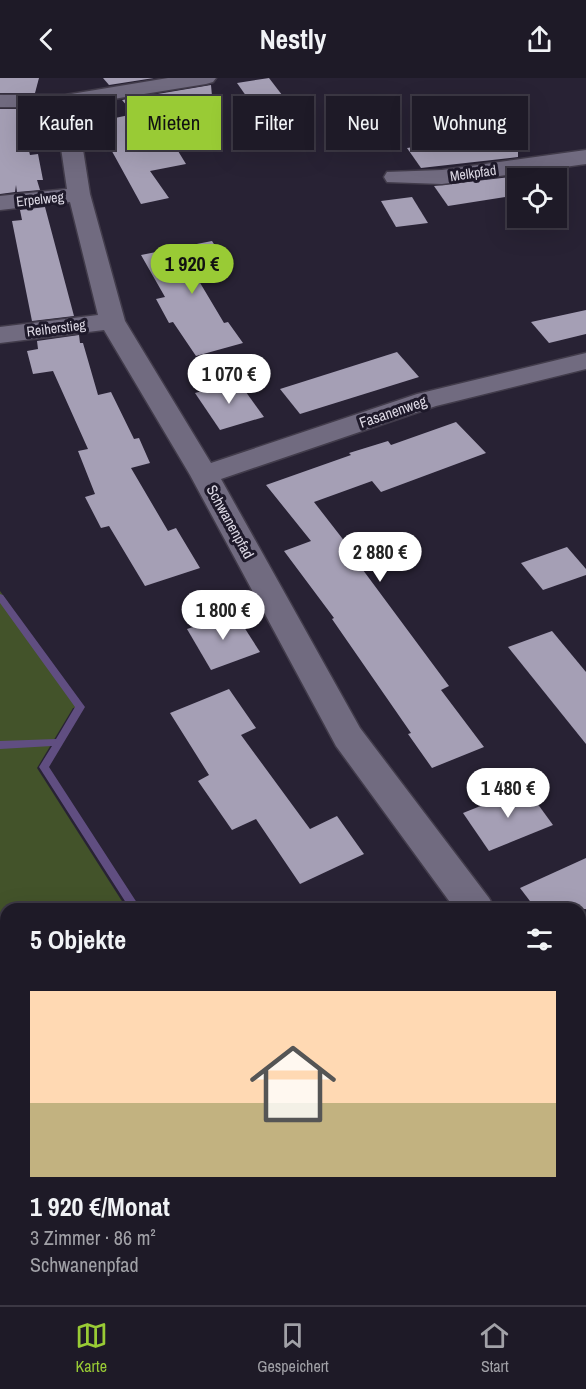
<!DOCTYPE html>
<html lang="de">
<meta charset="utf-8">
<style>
:root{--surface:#1e1a27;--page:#26232f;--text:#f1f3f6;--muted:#a1a1a7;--line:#3c3844;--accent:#99cb35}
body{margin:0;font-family:"Archivo Narrow",sans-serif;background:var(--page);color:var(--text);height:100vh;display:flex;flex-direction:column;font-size:22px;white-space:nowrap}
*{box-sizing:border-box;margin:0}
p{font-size:20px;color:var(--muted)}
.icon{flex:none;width:33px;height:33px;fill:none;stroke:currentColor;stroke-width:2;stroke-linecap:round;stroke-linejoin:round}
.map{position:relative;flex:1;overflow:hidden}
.details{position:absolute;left:0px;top:825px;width:586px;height:402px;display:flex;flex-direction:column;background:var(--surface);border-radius:18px 18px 0 0;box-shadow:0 6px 24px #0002,0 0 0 2px var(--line)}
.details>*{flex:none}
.banner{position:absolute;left:18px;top:18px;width:550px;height:54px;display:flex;gap:12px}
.buttons{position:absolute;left:507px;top:90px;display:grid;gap:12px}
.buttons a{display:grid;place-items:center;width:60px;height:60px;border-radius:0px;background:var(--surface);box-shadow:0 6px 24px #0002,0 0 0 2px var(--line);font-size:30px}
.price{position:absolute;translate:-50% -51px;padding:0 14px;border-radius:21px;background:#fff;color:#222;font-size:20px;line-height:39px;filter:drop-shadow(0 2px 3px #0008)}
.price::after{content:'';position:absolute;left:50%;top:36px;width:18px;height:14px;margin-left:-9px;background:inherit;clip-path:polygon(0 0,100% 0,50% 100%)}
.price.selected{background:var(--accent);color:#111}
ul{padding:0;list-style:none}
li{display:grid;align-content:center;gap:12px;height:318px;padding:0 30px}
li+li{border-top:2px solid var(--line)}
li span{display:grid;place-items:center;height:186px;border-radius:0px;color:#555}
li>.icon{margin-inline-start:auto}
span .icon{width:108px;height:108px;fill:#fffc;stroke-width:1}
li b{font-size:26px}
h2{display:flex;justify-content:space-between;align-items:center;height:72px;padding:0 30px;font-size:26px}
.chip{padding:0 21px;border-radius:0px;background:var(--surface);box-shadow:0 6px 24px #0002,0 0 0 2px var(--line);font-size:21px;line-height:54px}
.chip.selected{background:var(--accent);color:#111}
header{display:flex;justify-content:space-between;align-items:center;height:78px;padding:0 30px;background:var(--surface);font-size:27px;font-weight:800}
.tabs{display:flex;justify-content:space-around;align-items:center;height:84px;border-top:2px solid var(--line);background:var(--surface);font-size:16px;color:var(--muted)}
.tabs a{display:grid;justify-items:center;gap:3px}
.tabs .selected{color:var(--accent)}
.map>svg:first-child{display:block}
</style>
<header><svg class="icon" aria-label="back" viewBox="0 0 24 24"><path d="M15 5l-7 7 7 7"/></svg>Nestly<svg class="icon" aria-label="share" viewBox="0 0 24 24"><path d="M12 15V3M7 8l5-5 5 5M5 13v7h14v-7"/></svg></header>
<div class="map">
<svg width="586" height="1227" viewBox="0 0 586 1227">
<rect width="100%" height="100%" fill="#282234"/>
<!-- green -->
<polygon fill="#43532a" points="0,513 80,629 73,630 37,690 127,831 6,831 6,1221 376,1221 380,1227 0,1227"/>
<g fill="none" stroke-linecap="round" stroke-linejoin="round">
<!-- stream -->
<g fill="#604e81" fill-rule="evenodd">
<polygon points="0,516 3,517 85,629 49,689 141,831 130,831 41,692 39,689 52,668 0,671 0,663 56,661 75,629 0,525"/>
<polygon points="382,1221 395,1221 398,1227 385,1227"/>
</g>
</g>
<!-- building -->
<g fill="#a59fb5">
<polygon points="0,0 39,0 35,15 0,15"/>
<polygon points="103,0 154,0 109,7"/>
<polygon points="269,0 289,26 256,32 237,5"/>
<polygon points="211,7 213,29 159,42 186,86 150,93 169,120 141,126 97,46 112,36 115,40 134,36 122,22"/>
<polygon points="0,31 32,31 26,61 30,77 38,76 43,102 37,102 40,112 17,114 16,107 15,114 0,116"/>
<polygon points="518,54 518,79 421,90 407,70"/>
<polygon points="518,98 518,117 448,128 434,108"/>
<polygon points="412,119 428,145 396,149 381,123"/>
<polygon points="45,129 74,238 32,243 12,143 22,142 20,132"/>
<polygon points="212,163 230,191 196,198 224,245 228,244 243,265 196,278 173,244 169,245 156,221 165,219 141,177"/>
<polygon points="586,232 586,256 549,265 531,244"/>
<polygon points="79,257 80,265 83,265 98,317 111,314 134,361 139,360 150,385 131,390 168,453 176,450 200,490 145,508 109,448 101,450 85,419 95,416 78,373 88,371 53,293 33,296 27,273 38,271 37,263"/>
<polygon points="397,274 419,299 300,336 280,311"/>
<polygon points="238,303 264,339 220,352 195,315"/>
<polygon points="456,344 486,375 381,414 372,403 314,424 363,487 360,488 449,608 441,612 484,669 432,690 408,656 411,655 332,541 334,540 284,473 311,463 266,407 351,377 349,375 388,363 391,367"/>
<polygon points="567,469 586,491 586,497 543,512 521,485"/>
<polygon points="235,535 260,574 211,592 187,551"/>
<polygon points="552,553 586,594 586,666 508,569"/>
<polygon points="229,611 256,650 241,657 310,751 337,738 364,776 300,806 256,741 232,752 198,703 209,697 170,635"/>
<polygon points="526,710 553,747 489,773 463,735"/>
<polygon points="586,780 586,831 536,831 520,810"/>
</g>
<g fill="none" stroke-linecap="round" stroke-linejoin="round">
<defs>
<g id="minor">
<polygon points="168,0 216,0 213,4 206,6 76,27 90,116 125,243 211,385 417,316 586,275 586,291 436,328 221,401 360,650 489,820 495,831 455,831 336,668 190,397 104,252 0,265 0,249 98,237 70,124 0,132 0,118 67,111 55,29 0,29 0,17 65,17"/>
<polygon points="586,72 586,86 442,106 387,104 384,99 387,94 442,92"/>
<polygon points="580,949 586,951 586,991 580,988"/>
</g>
</defs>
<!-- minor casing -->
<use href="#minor" stroke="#423c4b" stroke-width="3"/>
<!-- minor -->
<use href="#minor" fill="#716b80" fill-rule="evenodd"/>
</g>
<g text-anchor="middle" stroke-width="6" stroke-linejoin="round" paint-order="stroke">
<!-- far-street labels -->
<g font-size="14" fill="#dcd8e4" stroke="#1e192a">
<text transform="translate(473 95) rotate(-8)" y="5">Melkpfad</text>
<text transform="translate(40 121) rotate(-6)" y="5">Erpelweg</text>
<text transform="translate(56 250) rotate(-7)" y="5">Reiherstieg</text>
</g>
<!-- street labels -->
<g font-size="15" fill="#dcd8e4" stroke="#1e192a">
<text transform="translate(393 334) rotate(-19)" y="5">Fasanenweg</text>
<text transform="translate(230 444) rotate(61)" y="5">Schwanenpfad</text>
</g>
</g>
</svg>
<div class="buttons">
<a><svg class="icon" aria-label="locate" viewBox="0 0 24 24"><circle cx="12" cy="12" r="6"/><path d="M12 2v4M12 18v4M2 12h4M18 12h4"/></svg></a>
</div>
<b class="price selected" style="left:192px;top:217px">1 920 €</b>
<b class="price" style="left:229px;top:327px">1 070 €</b>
<b class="price" style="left:380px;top:505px">2 880 €</b>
<b class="price" style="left:223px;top:563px">1 800 €</b>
<b class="price" style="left:508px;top:741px">1 480 €</b>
<div class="banner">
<a class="chip">Kaufen</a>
<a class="chip selected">Mieten</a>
<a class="chip">Filter</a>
<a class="chip">Neu</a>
<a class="chip">Wohnung</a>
</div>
<section class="details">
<h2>5 Objekte<svg class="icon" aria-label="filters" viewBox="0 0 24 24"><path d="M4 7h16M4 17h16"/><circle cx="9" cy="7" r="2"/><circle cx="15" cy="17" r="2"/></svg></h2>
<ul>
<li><span style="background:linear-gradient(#ffd9b3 60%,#c2b280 0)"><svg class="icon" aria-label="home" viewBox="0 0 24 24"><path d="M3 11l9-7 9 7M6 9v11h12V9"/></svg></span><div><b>1 920 €/Monat</b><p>3 Zimmer · 86 m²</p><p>Schwanenpfad</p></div></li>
</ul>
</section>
</div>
<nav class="tabs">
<a class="selected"><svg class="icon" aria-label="map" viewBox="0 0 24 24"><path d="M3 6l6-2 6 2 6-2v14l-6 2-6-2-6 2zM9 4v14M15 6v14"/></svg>Karte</a>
<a><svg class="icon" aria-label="saved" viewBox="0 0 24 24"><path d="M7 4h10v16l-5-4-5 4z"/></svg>Gespeichert</a>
<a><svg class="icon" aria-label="home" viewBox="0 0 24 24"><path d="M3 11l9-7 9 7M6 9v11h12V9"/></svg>Start</a>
</nav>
